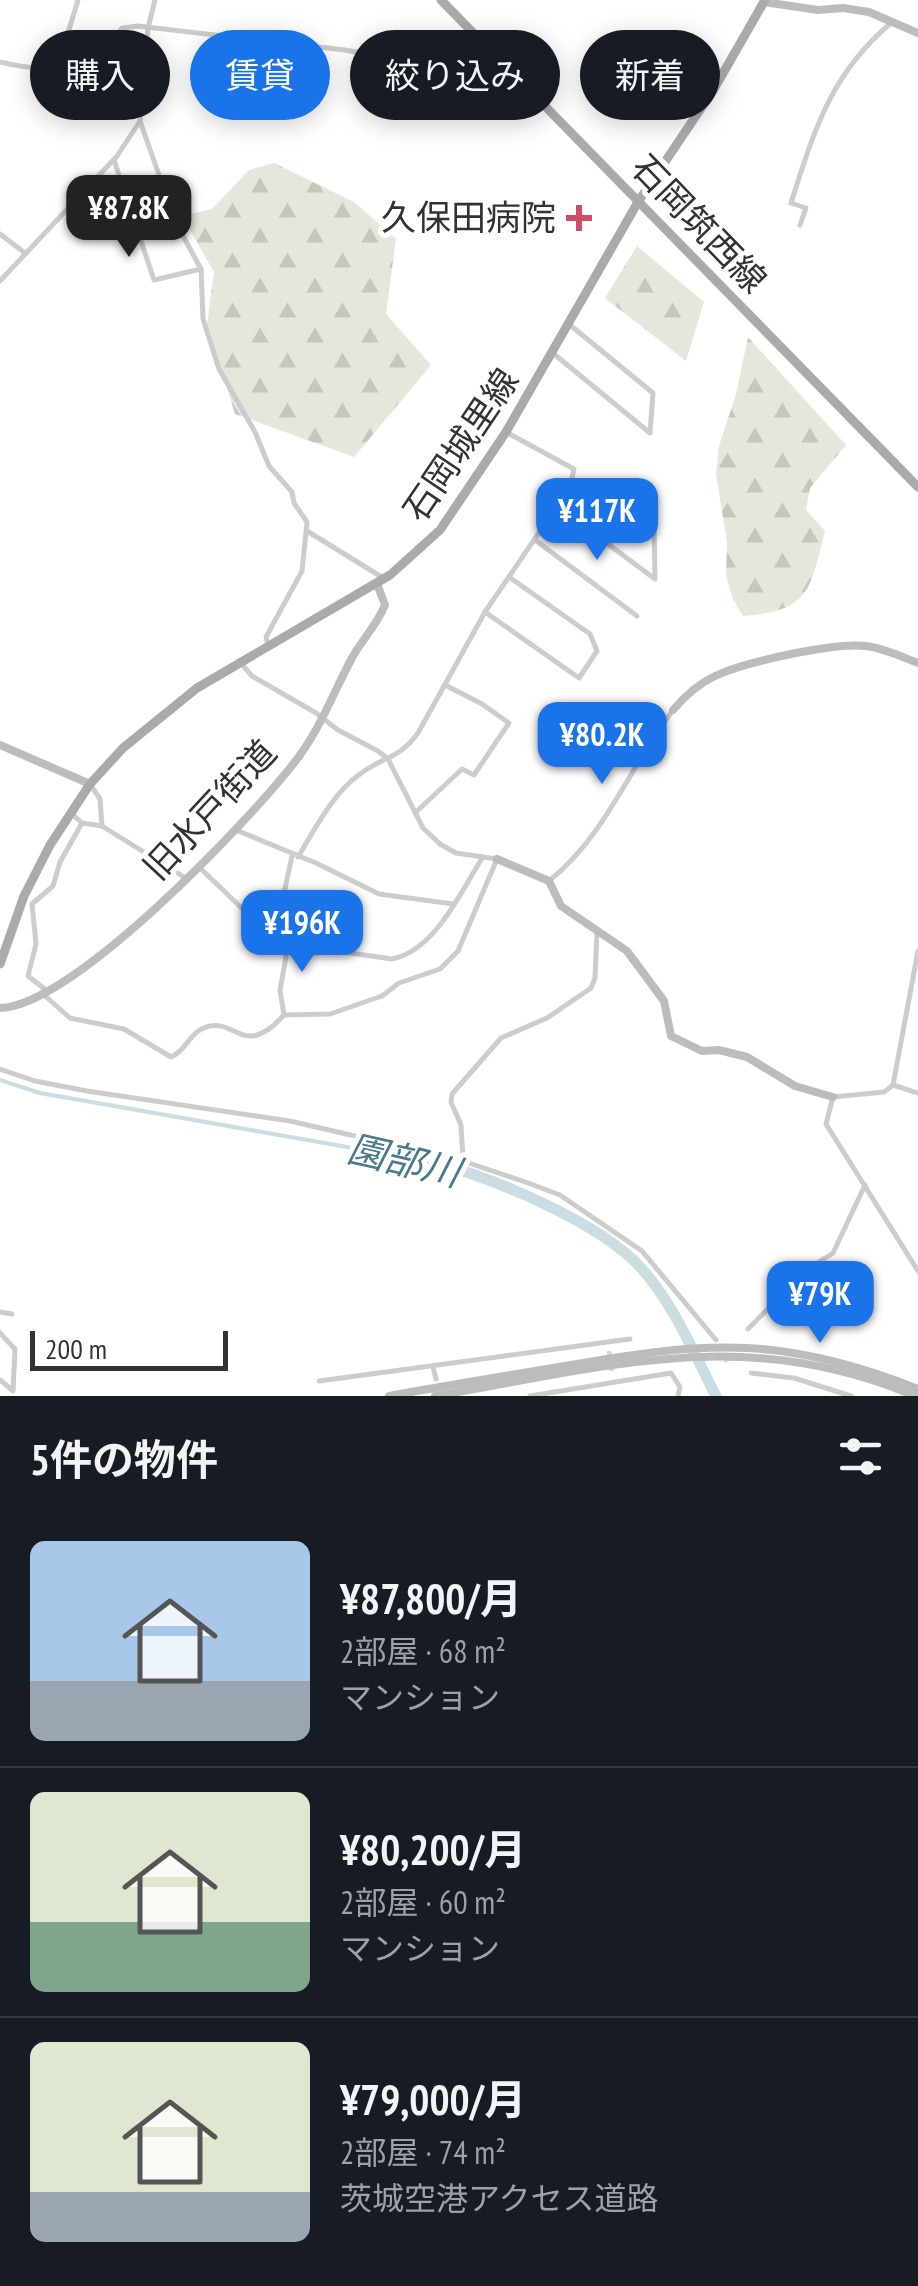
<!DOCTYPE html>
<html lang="ja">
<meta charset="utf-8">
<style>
:root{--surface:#171b24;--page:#20242c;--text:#f1f3f6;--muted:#9ea1a6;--line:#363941;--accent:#1a73e8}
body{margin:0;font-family:"PT Sans Narrow","Noto Sans JP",sans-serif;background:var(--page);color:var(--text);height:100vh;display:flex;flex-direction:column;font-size:38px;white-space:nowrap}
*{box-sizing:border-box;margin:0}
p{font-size:32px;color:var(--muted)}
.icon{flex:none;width:55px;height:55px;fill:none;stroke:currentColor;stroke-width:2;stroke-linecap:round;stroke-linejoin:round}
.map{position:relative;height:1396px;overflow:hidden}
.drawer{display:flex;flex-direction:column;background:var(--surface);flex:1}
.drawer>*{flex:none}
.hud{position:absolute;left:30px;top:30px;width:860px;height:90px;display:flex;gap:20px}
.scale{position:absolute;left:30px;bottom:25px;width:198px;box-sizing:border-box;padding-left:10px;border:5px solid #323232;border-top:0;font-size:28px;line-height:35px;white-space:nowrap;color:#323232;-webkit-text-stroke:8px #fff;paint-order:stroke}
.price{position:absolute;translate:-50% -85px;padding:0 22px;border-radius:20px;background:var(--accent);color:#fff;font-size:32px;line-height:65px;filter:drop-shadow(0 2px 5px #0008)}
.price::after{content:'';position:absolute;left:50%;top:60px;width:30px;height:22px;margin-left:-15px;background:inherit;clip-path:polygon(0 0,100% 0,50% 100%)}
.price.on{background:#222;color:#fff}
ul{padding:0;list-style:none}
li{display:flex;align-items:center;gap:30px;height:250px;padding:0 30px}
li+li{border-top:2px solid var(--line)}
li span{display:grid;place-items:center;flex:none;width:280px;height:200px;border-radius:15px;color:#555}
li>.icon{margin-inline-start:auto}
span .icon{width:120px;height:120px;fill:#fffc;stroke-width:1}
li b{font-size:42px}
h2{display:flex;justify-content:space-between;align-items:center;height:120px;padding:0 30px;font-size:42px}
.chip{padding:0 35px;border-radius:45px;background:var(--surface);box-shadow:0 5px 25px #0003;font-size:35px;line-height:90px}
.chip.on{background:var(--accent);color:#fff}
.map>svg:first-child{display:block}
</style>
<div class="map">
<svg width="918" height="1396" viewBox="0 0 918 1396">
<defs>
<pattern id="forest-firs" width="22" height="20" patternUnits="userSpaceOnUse" patternTransform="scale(2.5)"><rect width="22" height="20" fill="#e3e7dc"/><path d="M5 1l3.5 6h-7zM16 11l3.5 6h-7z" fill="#c3c7bd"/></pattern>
</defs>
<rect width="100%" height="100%" fill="#fff"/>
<!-- forest -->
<g fill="url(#forest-firs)">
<polygon points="274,163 354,202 396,239 386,314 431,365 354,457 235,414 207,325 214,272 182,216 212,209 249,170"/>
<polygon points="637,246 704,302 686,361 605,298"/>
<path d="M748,337L846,445L810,488L806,510L825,531C810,589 811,611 743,616L733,599L726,576L727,542L716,474L719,446L736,394Z"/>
</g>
<!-- water -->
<polygon fill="#c9dde3" points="0,1078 41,1091 433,1160 432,1164 39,1095 0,1082"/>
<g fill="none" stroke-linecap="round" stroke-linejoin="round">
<!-- river -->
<path stroke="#c9dde3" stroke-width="11" d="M422,1160C481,1171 602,1223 642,1269C674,1305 694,1353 716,1396"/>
<!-- street-tunnel -->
<g stroke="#d6d6d6" stroke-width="5" stroke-dasharray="5 2.5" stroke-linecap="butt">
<polyline points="719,1347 727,1362"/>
<polyline points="609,1351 612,1372"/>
</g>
<!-- street -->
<g stroke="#ccc" stroke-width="5">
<polyline points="155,0 148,28 140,121 176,223 201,269 203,319 219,369 255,432 269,466 292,492 294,503 307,522 302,571 266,637 268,645"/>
<path d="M0,62C52,75 87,72 122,28L138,26L345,50L420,64L512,96L524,85"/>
<polyline points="57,69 78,0"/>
<polyline points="114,160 154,280 201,269"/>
<path d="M800,225L806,208L791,203C814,131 831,73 891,23"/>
<polyline points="0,234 25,253"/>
<polyline points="0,281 117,156 140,121"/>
<polyline points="554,354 650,433 653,393 570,325"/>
<polyline points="557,506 655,579 654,523 570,487"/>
<polyline points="307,531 385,579"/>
<polyline points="535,540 637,616"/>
<polyline points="485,612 579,678 597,651 590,634 509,577"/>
<polyline points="90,784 100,799 102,826 187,879"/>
<polyline points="415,813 462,769 474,775 509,723 482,704 445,685"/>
<polyline points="82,823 102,826"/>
<polyline points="236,830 316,863 379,894 453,904"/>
<path d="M298,857C315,829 333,793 360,774C384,756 398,760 418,733L485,612L570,487L574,469L506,432"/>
<polyline points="199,867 252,918 278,921 286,957 280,990 284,1015"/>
<path d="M550,880C606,835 630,766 673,710"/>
<polyline points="278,921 292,856"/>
<path d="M281,943L392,959C436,950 460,892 483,857"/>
<polyline points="918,951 893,1085 884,1092 833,1097 826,1124 918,1271"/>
<polyline points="46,990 28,976 36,944 32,904 53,886 60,862 82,823 72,814"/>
<path d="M44,995L70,1018L124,1029L171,1057C186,1051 190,1032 206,1027C236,1017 243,1060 284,1015L330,1014L382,996L399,983L440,969L458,951L497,859L456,853L440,844L423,828L388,759L378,751L338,730L316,713L252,676L239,661"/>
<polyline points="0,1069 35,1081 87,1091 290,1121 463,1161 531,1184 560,1195 642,1251 716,1340"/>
<polyline points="893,1085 918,1093"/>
<polyline points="463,1161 461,1125 451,1102 452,1094 501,1038 547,1018 591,988 595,978 597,931"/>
<polyline points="0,1312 12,1314"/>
<polyline points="748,1329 805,1271 833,1253 865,1185"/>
<polyline points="0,1333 15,1349 13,1391 0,1380"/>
<polyline points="433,1367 436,1379"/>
<polyline points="751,1373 794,1378 851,1396"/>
<polyline points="319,1381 630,1339"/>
<polyline points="530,1396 671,1373 680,1387 678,1396"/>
</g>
<!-- secondary -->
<g stroke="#bcbcbc" stroke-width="8">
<polyline points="764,2 818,10 843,8 869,12 918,33"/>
<path d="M673,710C685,696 698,684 715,676C744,662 835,642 866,646C884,648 902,657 918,663"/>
<polyline points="0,745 90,784"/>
<polyline points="497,859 549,881 561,906 627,951 664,1001 671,1036 702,1051 719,1050 747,1057 795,1086 833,1097"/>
<path d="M0,1008C73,1006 247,823 294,763C319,732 334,691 353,656C363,639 378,623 385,605L377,584"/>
<path d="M389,1396C450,1385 511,1375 571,1365C629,1355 688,1345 747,1348C806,1351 863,1367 918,1389"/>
<path d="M435,1396C606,1367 746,1324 915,1396"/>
</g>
<!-- primary -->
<g stroke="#aaa" stroke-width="9">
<polyline points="441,0 918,487"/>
<polyline points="0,964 24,896 50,845 90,784 123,748 197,688 390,575 440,530 506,432 638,202 714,89 765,0"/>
</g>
</g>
<!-- markers -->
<path fill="#d04c66" stroke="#fff" stroke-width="4" d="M574 203h10v10h10v10h-10v10h-10v-10h-10v-10h10z"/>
<g text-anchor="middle" stroke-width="10" stroke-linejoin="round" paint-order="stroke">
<!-- poi labels -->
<g font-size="35" fill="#323232" stroke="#fff" text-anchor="end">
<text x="556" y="230">久保田病院</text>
</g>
<!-- street labels -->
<g font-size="35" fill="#323232" stroke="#fff">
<text transform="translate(699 224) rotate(46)" y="12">石岡筑西線</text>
<text transform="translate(461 445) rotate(-56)" y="12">石岡城里線</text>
<text transform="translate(210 810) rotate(-47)" y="12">旧水戸街道</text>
</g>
<!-- water labels -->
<g font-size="38" font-style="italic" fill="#49798a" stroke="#fff">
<text transform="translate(404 1161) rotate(13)" y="13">園部川</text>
</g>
</g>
</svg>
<div class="scale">200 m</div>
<b class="price on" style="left:129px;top:260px">¥87.8K</b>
<b class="price" style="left:597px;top:563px">¥117K</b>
<b class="price" style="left:602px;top:787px">¥80.2K</b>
<b class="price" style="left:302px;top:975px">¥196K</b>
<b class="price" style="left:820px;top:1346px">¥79K</b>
<div class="hud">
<a class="chip">購入</a>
<a class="chip on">賃貸</a>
<a class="chip">絞り込み</a>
<a class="chip">新着</a>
</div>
</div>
<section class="drawer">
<h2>5件の物件<svg class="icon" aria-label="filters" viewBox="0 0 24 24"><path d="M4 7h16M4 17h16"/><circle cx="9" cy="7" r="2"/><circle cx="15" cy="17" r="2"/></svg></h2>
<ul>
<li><span style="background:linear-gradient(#a9c7e8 70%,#9aa5b1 0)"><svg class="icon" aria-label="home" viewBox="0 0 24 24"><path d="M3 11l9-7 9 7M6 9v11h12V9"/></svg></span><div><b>¥87,800/月</b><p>2部屋 · 68 m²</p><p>マンション</p></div></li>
<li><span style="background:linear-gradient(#dfe7d0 65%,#7fa58c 0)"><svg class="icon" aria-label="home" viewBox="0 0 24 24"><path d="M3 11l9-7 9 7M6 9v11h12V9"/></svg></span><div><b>¥80,200/月</b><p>2部屋 · 60 m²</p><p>マンション</p></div></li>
<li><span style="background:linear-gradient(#dfe7d0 75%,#9aa5b1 0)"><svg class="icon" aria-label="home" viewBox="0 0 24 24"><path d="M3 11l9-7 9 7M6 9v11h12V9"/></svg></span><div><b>¥79,000/月</b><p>2部屋 · 74 m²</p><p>茨城空港アクセス道路</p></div></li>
</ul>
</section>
